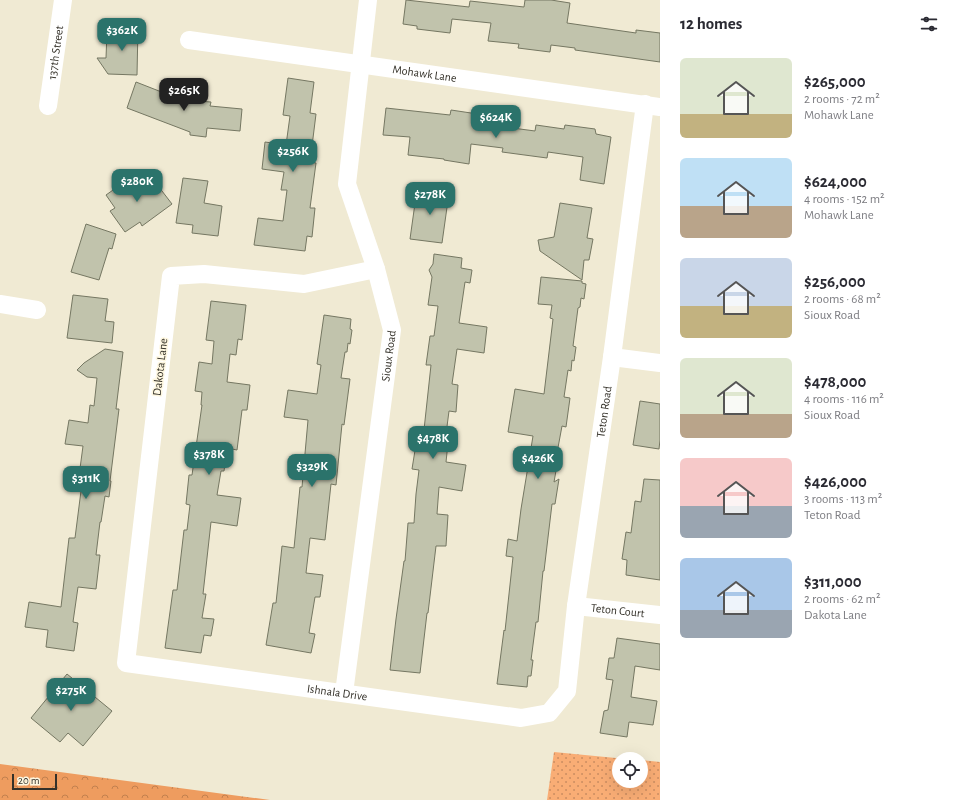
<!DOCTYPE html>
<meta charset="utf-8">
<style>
:root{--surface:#fff;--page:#f2f2f3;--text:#2b2b33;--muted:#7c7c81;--accent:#2b736b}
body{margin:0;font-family:"Alegreya Sans",sans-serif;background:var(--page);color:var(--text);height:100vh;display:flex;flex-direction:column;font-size:15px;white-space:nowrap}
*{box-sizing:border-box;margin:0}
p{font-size:13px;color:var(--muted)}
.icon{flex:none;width:22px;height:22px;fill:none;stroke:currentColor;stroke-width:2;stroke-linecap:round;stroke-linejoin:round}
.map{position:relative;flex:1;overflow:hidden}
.drawer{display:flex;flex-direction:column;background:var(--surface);width:300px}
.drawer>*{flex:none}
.fabs{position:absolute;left:612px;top:752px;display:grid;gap:8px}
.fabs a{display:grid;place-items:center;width:36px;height:36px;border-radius:50%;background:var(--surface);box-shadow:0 4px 16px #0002;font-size:20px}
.scale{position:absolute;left:12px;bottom:10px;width:45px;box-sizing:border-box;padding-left:4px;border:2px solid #343129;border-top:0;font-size:11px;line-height:14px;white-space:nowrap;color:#343129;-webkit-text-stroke:3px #fef7e0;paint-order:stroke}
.price{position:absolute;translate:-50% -34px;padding:0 9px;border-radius:8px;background:var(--accent);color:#fff;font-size:13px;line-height:26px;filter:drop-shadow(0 1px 2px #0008)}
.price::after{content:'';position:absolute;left:50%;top:24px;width:12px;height:9px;margin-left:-6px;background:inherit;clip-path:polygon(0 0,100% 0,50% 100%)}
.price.selected{background:#222;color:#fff}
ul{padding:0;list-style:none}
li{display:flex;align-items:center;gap:12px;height:100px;padding:0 20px}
li span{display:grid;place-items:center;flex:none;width:112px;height:80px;border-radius:6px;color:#555}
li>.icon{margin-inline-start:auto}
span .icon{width:48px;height:48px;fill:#fffc;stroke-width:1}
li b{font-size:17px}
h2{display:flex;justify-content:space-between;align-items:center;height:48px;padding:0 20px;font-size:17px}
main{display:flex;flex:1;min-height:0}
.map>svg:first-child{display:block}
</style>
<main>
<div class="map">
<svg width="660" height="800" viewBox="0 0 660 800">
<defs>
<pattern id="grass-dots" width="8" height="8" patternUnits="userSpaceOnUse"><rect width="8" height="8" fill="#f9ad75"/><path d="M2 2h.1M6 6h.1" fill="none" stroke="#ca8d60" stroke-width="1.8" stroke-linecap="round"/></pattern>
<pattern id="forest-crowns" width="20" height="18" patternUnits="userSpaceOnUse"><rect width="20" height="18" fill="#ee9c5f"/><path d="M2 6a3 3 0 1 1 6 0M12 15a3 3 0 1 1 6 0" fill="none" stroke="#c2804e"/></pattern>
</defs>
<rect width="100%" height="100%" fill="#f0ead3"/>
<!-- grass -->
<polygon fill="url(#grass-dots)" points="554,752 626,759 619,759 619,781 641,781 641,760 660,762 660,800 547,800"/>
<!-- forest -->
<polygon fill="url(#forest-crowns)" points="0,764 270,800 0,800"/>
<!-- building -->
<g fill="#c1c3ac" stroke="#757762">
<polygon points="406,0 469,7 470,1 524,7 525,0 551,0 570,3 567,23 636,33 636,30 660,33 660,62 575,50 575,48 551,45 550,52 518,48 519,44 488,41 491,23 452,19 450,33 417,29 417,26 403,24"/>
<polygon points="116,27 138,27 137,75 108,74 97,58 106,58 107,32 115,32"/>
<polygon points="288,78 314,82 310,113 316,114 310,162 316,163 310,208 315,208 312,237 307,236 305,251 254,245 258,218 283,221 287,190 281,190 284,172 262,169 265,142 286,145 290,116 283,115"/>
<polygon points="136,82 182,100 211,102 210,106 242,109 240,131 207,128 206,137 190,135 190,132 127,108"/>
<polygon points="386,108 450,115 451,110 491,116 490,125 535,131 536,125 564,129 565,125 595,129 596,134 611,137 604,184 580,180 583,157 548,152 547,158 502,152 503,148 471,144 469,164 444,160 444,159 408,155 410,137 383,135"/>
<polygon points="139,176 144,184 152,178 172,204 142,226 140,222 125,232 110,211 115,208 106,195 123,183 124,186"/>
<polygon points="183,178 208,181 204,203 222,206 218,236 192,233 193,225 176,223"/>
<polygon points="417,189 449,193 442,243 410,239"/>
<polygon points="560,203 592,208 587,238 593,239 589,260 584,260 582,280 540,251 538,240 554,237"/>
<polygon points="86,224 116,234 112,249 109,248 99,280 71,272"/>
<polygon points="434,254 462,258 461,268 472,270 470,283 465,282 459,323 487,327 484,353 457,349 452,384 458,385 456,412 449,411 445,442 448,443 446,462 466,465 462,491 439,487 437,514 448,515 446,546 436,546 428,613 427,613 420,673 390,670 396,619 404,561 405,561 408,523 414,523 416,494 419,470 412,469 417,438 423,439 431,365 426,365 430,336 434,336 438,306 428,305 432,277 429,270 433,264"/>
<polygon points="541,277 582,281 582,283 586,284 584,299 581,298 580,307 578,308 573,346 576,347 574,361 572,360 571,371 568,370 564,397 570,398 566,427 562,426 557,453 559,454 554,482 559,479 555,504 552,504 544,571 543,571 538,622 536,622 531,660 533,660 531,676 528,676 527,687 497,684 504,630 505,631 513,557 506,556 508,539 517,541 521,509 533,436 508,432 515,389 544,394 553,319 550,318 552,305 538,304"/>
<polygon points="73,295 108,299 105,321 114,322 112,343 67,338"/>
<polygon points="211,301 246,305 242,340 238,339 236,355 230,354 227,382 250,385 247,410 242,410 237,450 227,448 224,471 221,471 217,495 241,498 237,526 211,522 203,594 206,594 202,618 214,619 211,636 204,635 201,653 165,648 173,590 177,590 184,530 187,530 190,505 186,504 189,475 192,475 202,405 201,405 202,392 195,391 199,362 212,364 214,341 206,340"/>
<polygon points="324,315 351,319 350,329 352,330 350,344 348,343 347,352 345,352 341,378 350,379 344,425 342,424 336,485 331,484 325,540 310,538 306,573 323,575 320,597 315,597 309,633 315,634 311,653 266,645 273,603 276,603 282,546 294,548 300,487 302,487 308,420 284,417 288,390 317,394 321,365 317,364"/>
<polygon points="105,349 123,352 116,409 119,409 110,481 111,481 109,497 105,496 101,522 100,522 96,555 100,555 96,589 78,587 73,622 78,623 74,651 46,647 48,630 25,627 29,602 61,607 69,538 75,538 81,491 66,489 68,475 79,476 83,446 65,444 69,420 88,423 90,405 94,406 97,378 87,377 77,370 84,363"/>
<polygon points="640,401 660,404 660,440 659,449 633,445"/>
<polygon points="644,479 660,480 660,580 626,575 627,560 622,559 626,532 631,533 635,501 641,502"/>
<polygon points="617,638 660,644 660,670 635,666 631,697 657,701 653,725 629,722 627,737 600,733 604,711 608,710 613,680 606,679 609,658 614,658"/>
<polygon points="67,674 112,711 83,746 68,733 60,742 31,718"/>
</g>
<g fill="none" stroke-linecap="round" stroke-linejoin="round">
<!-- minor -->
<g stroke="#fff" stroke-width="18">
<path id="s1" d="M189,40L660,107"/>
<path id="s2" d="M48,106L63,0"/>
<path id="s3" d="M376,269L304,284L204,274L171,276L126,663L521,718L549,713L567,691L576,606L612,357L645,104"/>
<polyline points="0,304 37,310"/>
<polyline points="612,357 660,363"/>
<path id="s4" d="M576,606L660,615"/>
<path id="s5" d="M344,693L392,330L376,269L347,184L368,0"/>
</g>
</g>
<g text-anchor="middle" stroke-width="3" stroke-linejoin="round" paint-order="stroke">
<!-- street labels -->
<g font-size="12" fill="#343129" stroke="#fef7e0">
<text dy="4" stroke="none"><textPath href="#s2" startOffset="54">137th Street</textPath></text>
<text dy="4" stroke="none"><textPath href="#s1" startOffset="238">Mohawk Lane</textPath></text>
<text dy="4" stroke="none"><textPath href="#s5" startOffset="340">Sioux Road</textPath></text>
<text transform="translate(160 367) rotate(-83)" y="4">Dakota Lane</text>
<text dy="4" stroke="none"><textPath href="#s3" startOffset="1334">Teton Road</textPath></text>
<text dy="4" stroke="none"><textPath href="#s4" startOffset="42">Teton Court</textPath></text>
<text dy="4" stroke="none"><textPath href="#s3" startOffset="810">Ishnala Drive</textPath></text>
</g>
</g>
</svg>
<div class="fabs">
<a><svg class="icon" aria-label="locate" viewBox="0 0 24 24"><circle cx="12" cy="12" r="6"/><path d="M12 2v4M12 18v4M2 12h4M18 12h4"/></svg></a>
</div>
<div class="scale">20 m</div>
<b class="price" style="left:122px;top:52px">$362K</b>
<b class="price selected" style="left:184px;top:112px">$265K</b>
<b class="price" style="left:496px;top:139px">$624K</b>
<b class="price" style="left:293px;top:173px">$256K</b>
<b class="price" style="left:137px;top:203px">$280K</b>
<b class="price" style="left:430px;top:216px">$278K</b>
<b class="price" style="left:433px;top:460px">$478K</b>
<b class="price" style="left:209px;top:476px">$378K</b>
<b class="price" style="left:538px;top:480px">$426K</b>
<b class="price" style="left:312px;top:488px">$329K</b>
<b class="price" style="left:86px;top:500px">$311K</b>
<b class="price" style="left:71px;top:712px">$275K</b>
</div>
<section class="drawer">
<h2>12 homes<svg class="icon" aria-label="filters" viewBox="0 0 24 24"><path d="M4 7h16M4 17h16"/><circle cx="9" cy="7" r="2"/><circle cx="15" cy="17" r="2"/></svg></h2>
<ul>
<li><span style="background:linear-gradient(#dfe7d0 70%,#c2b280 0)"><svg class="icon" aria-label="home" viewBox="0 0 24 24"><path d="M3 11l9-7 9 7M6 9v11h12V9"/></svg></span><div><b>$265,000</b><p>2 rooms · 72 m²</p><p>Mohawk Lane</p></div></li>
<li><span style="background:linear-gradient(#bfe0f5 60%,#b9a48a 0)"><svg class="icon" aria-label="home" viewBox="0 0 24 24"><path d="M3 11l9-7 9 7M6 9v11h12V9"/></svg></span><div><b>$624,000</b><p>4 rooms · 152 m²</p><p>Mohawk Lane</p></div></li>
<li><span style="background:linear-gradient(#c9d6e8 60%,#c2b280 0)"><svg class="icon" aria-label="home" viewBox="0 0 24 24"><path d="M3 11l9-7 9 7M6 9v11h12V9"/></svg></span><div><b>$256,000</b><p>2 rooms · 68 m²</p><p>Sioux Road</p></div></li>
<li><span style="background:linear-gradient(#dfe7d0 70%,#b9a48a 0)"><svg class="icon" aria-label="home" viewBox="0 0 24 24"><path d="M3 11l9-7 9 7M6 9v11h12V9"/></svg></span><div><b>$478,000</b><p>4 rooms · 116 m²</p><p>Sioux Road</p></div></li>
<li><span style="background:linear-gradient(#f6c9c9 60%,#9aa5b1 0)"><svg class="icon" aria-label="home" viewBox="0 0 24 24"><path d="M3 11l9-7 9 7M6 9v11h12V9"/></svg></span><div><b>$426,000</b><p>3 rooms · 113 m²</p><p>Teton Road</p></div></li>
<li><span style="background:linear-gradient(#a9c7e8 65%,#9aa5b1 0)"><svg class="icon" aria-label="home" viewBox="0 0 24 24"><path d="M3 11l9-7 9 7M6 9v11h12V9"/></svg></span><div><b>$311,000</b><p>2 rooms · 62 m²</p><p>Dakota Lane</p></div></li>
</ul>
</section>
</main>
